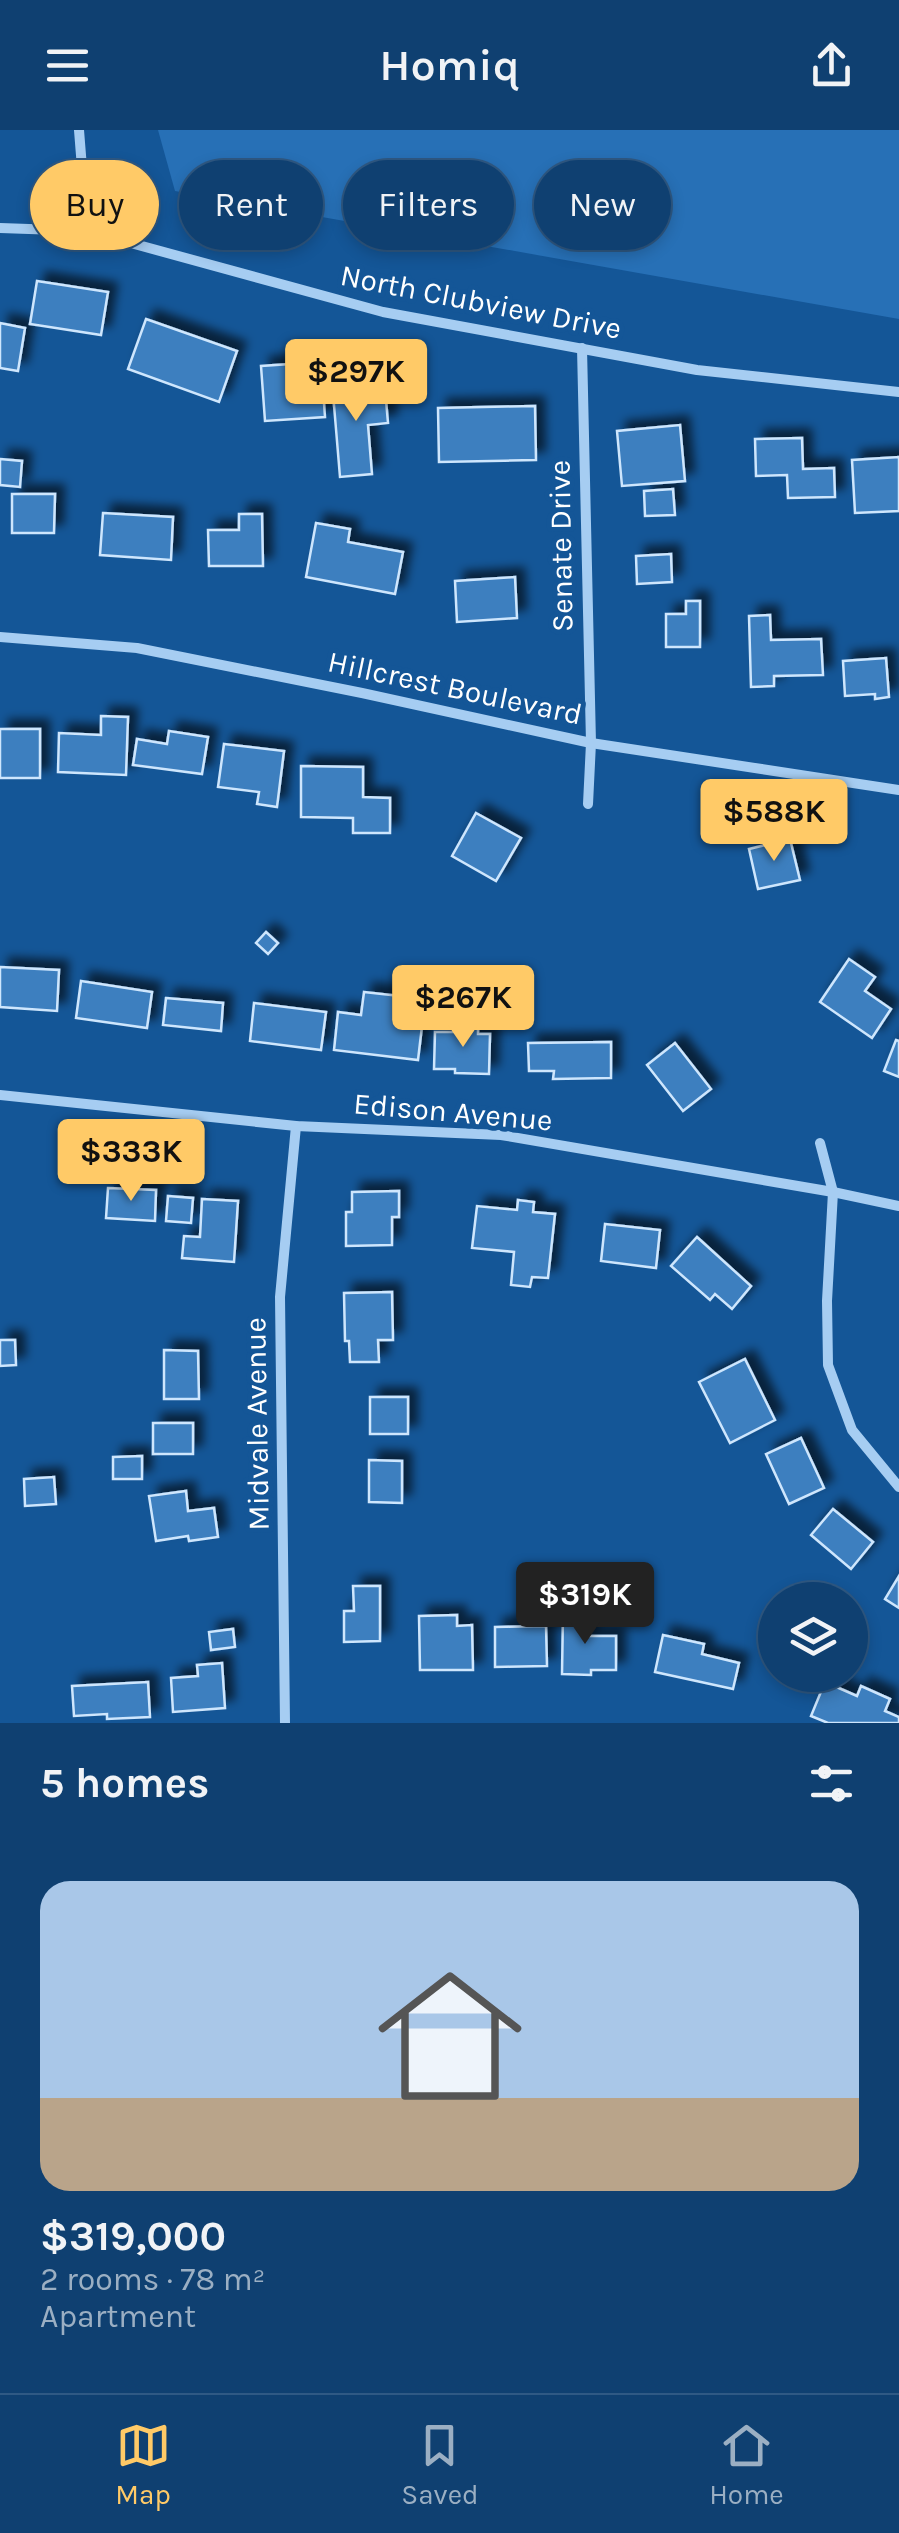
<!DOCTYPE html>
<meta charset="utf-8">
<style>
:root{--surface:#0f4071;--page:#1d4b79;--text:#f1f3f6;--muted:#9bafc3;--line:#2f5984;--accent:#ffca67}
body{margin:0;font-family:Karla,sans-serif;background:var(--page);color:var(--text);height:100vh;display:flex;flex-direction:column;font-size:38px;white-space:nowrap}
*{box-sizing:border-box;margin:0}
p{font-size:32px;color:var(--muted)}
.icon{flex:none;width:55px;height:55px;fill:none;stroke:currentColor;stroke-width:2;stroke-linecap:round;stroke-linejoin:round}
.map{position:relative;height:1593px;overflow:hidden}
.details{display:flex;flex-direction:column;background:var(--surface);flex:1}
.details>*{flex:none}
.guide{position:absolute;left:30px;top:30px;width:840px;height:90px;display:flex;gap:20px}
.tools{position:absolute;left:758px;top:1452px;display:grid;gap:20px}
.tools a{display:grid;place-items:center;width:110px;height:110px;border-radius:50%;background:var(--surface);box-shadow:0 5px 15px #0003,0 0 0 2px var(--line);font-size:50px}
.price{position:absolute;translate:-50% -85px;padding:0 22px;border-radius:10px;background:var(--accent);color:#111;font-size:32px;line-height:65px;filter:drop-shadow(0 2px 5px #0008)}
.price::after{content:'';position:absolute;left:50%;top:60px;width:30px;height:22px;margin-left:-15px;background:inherit;clip-path:polygon(0 0,100% 0,50% 100%)}
.price.current{background:#222;color:#fff}
ul{padding:0;list-style:none}
li{display:grid;align-content:center;gap:20px;height:530px;padding:0 40px}
li+li{border-top:2px solid var(--line)}
li span{display:grid;place-items:center;height:310px;border-radius:30px;color:#555}
li>.icon{margin-inline-start:auto}
span .icon{width:180px;height:180px;fill:#fffc;stroke-width:1}
li b{font-size:42px}
h2{display:flex;justify-content:space-between;align-items:center;height:120px;padding:0 40px;font-size:42px}
.tag{padding:0 35px;border-radius:45px;background:var(--surface);box-shadow:0 5px 15px #0003,0 0 0 2px var(--line);font-size:35px;line-height:90px}
.tag.current{background:var(--accent);color:#111}
header{display:flex;justify-content:space-between;align-items:center;height:130px;padding:0 40px;background:var(--surface);font-size:45px;font-weight:600}
.tab-bar{display:flex;justify-content:space-around;align-items:center;height:140px;border-top:2px solid var(--line);background:var(--surface);font-size:28px;color:var(--muted)}
.tab-bar a{display:grid;justify-items:center;gap:5px}
.tab-bar .current{color:var(--accent)}
.map>svg:first-child{display:block}
</style>
<header><svg class="icon" aria-label="menu" viewBox="0 0 24 24"><path d="M4 6h16M4 12h16M4 18h16"/></svg>Homiq<svg class="icon" aria-label="share" viewBox="0 0 24 24"><path d="M12 15V3M7 8l5-5 5 5M5 13v7h14v-7"/></svg></header>
<div class="map">
<svg width="899" height="1593" viewBox="0 0 899 1593">
<defs>
<filter id="shadow"><feDropShadow dx="9" dy="-9" stdDeviation="5" flood-color="#0009"/></filter>
</defs>
<rect width="100%" height="100%" fill="#145697"/>
<!-- green -->
<polygon fill="#2770b6" points="158,0 899,0 899,189 175,61"/>
<!-- building -->
<g fill="#3d7fbf" stroke="#cee6fd" stroke-width="2.5" filter="url(#shadow)">
<polygon points="37,151 108,162 101,205 30,194"/>
<polygon points="146,189 237,221 219,272 128,239"/>
<polygon points="0,193 25,198 18,241 0,238"/>
<polygon points="321,232 325,287 265,291 261,236"/>
<polygon points="360,249 361,261 385,259 388,293 368,295 372,344 340,347 332,251"/>
<polygon points="535,276 536,330 439,332 438,278"/>
<polygon points="680,295 685,351 622,356 617,301"/>
<polygon points="802,308 803,339 834,338 835,367 788,368 787,345 756,346 755,309"/>
<polygon points="899,327 899,381 855,383 852,330"/>
<polygon points="0,329 22,331 20,357 0,355"/>
<polygon points="673,359 675,385 645,386 644,361"/>
<polygon points="12,364 55,364 54,403 12,403"/>
<polygon points="103,383 173,387 171,430 100,425"/>
<polygon points="239,384 262,384 263,436 209,436 208,400 239,400"/>
<polygon points="316,393 350,399 348,412 403,422 395,464 306,447"/>
<polygon points="671,424 672,452 637,454 636,426"/>
<polygon points="515,447 517,488 457,492 455,451"/>
<polygon points="686,471 700,471 700,517 666,517 666,484 686,484"/>
<polygon points="770,485 771,510 821,509 823,545 774,546 774,556 751,557 749,486"/>
<polygon points="886,528 889,567 875,569 875,564 845,566 843,531"/>
<polygon points="101,586 128,587 126,645 58,642 59,603 101,605"/>
<rect x="0" y="599" width="40" height="49"/>
<polygon points="169,601 208,607 202,644 133,635 137,609 167,614"/>
<polygon points="224,614 284,621 277,677 257,674 259,662 218,657"/>
<polygon points="301,636 363,637 363,667 390,668 390,703 353,703 353,688 301,687"/>
<polygon points="476,683 521,708 496,751 452,726"/>
<polygon points="790,709 800,750 758,759 749,719"/>
<polygon points="266,802 278,813 268,824 256,813"/>
<polygon points="849,829 875,847 865,861 891,879 872,908 820,872"/>
<polygon points="0,837 59,840 57,881 0,877"/>
<polygon points="81,851 152,862 147,898 76,888"/>
<polygon points="364,862 400,866 397,893 422,896 418,930 334,920 338,882 361,885"/>
<polygon points="166,868 223,873 221,901 163,895"/>
<polygon points="254,873 326,882 321,920 250,911"/>
<polygon points="460,893 478,893 478,904 490,904 489,944 455,943 455,939 434,939 435,902 460,902"/>
<polygon points="896,910 899,911 899,947 884,941"/>
<polygon points="611,912 611,948 553,949 554,941 529,941 528,913"/>
<polygon points="675,913 711,959 683,981 647,935"/>
<polygon points="108,1058 156,1060 155,1091 106,1088"/>
<polygon points="399,1061 399,1087 392,1087 392,1115 346,1116 346,1082 352,1082 352,1062"/>
<polygon points="168,1066 193,1068 191,1093 166,1091"/>
<polygon points="202,1069 238,1071 234,1132 182,1128 184,1106 200,1107"/>
<polygon points="518,1070 534,1072 533,1082 555,1084 548,1148 532,1147 530,1157 511,1155 514,1122 472,1118 477,1076 517,1080"/>
<polygon points="605,1094 660,1100 656,1138 601,1131"/>
<polygon points="697,1107 751,1156 732,1179 715,1164 710,1170 671,1136"/>
<polygon points="392,1162 393,1210 378,1210 379,1232 350,1232 349,1211 345,1211 344,1163"/>
<polygon points="0,1210 15,1210 16,1235 0,1236"/>
<polygon points="164,1220 198,1221 199,1269 164,1269"/>
<polygon points="745,1229 775,1290 730,1313 699,1252"/>
<rect x="370" y="1267" width="38" height="37"/>
<rect x="153" y="1293" width="40" height="31"/>
<polygon points="801,1308 824,1358 789,1374 766,1324"/>
<polygon points="142,1326 142,1349 113,1349 113,1327"/>
<polygon points="369,1330 402,1331 402,1373 369,1372"/>
<polygon points="54,1347 56,1374 25,1376 24,1349"/>
<polygon points="186,1361 188,1381 214,1378 218,1407 189,1411 188,1406 156,1411 149,1366"/>
<polygon points="833,1379 873,1412 851,1439 811,1405"/>
<polygon points="899,1446 899,1478 885,1469"/>
<polygon points="353,1456 380,1456 380,1511 344,1512 344,1481 354,1481"/>
<polygon points="563,1482 588,1482 588,1506 616,1506 616,1540 591,1540 591,1545 562,1544"/>
<polygon points="457,1485 457,1496 472,1495 473,1540 420,1540 419,1486"/>
<polygon points="546,1496 547,1536 495,1537 495,1497"/>
<polygon points="233,1499 235,1517 211,1520 209,1502"/>
<polygon points="663,1505 704,1514 702,1524 739,1533 733,1559 655,1542"/>
<polygon points="222,1533 225,1578 173,1582 171,1548 198,1546 197,1535"/>
<polygon points="148,1552 150,1587 107,1589 107,1584 74,1586 72,1556"/>
<polygon points="825,1552 857,1566 861,1556 890,1569 885,1581 899,1587 899,1593 828,1593 811,1586"/>
</g>
<g fill="none" stroke-linecap="round" stroke-linejoin="round">
<!-- street -->
<g stroke="#a6cdf2" stroke-width="10">
<polyline points="79,0 87,101"/>
<polyline points="0,98 87,101 383,182 697,240 899,262"/>
<polyline points="582,218 591,613 588,674"/>
<polyline points="0,507 137,518 362,563 591,613 899,660"/>
<polyline points="0,965 296,996 501,1005 833,1062 899,1076"/>
<polyline points="820,1013 833,1062 827,1171 828,1235 852,1300 899,1357"/>
<polyline points="285,1593 280,1167 296,996"/>
</g>
</g>
<g text-anchor="middle" stroke-width="10" stroke-linejoin="round" paint-order="stroke">
<!-- street labels -->
<g font-size="30" fill="#fff" stroke="#145697">
<text transform="translate(481 172) rotate(11)" y="10">North Clubview Drive</text>
<text transform="translate(561 416) rotate(-91)" y="10">Senate Drive</text>
<text transform="translate(455 558) rotate(12)" y="10">Hillcrest Boulevard</text>
<text transform="translate(453 982) rotate(5)" y="10">Edison Avenue</text>
<text transform="translate(257 1294) rotate(-91)" y="10">Midvale Avenue</text>
</g>
</g>
</svg>
<div class="tools">
<a><svg class="icon" aria-label="layers" viewBox="0 0 24 24"><path d="M12 4l9 5-9 5-9-5zM3 14l9 5 9-5"/></svg></a>
</div>
<b class="price" style="left:356px;top:294px">$297K</b>
<b class="price" style="left:774px;top:734px">$588K</b>
<b class="price" style="left:463px;top:920px">$267K</b>
<b class="price" style="left:131px;top:1074px">$333K</b>
<b class="price current" style="left:585px;top:1517px">$319K</b>
<div class="guide">
<a class="tag current">Buy</a>
<a class="tag">Rent</a>
<a class="tag">Filters</a>
<a class="tag">New</a>
</div>
</div>
<section class="details">
<h2>5 homes<svg class="icon" aria-label="filters" viewBox="0 0 24 24"><path d="M4 7h16M4 17h16"/><circle cx="9" cy="7" r="2"/><circle cx="15" cy="17" r="2"/></svg></h2>
<ul>
<li><span style="background:linear-gradient(#a9c7e8 70%,#b9a48a 0)"><svg class="icon" aria-label="home" viewBox="0 0 24 24"><path d="M3 11l9-7 9 7M6 9v11h12V9"/></svg></span><div><b>$319,000</b><p>2 rooms · 78 m²</p><p>Apartment</p></div></li>
</ul>
</section>
<nav class="tab-bar">
<a class="current"><svg class="icon" aria-label="map" viewBox="0 0 24 24"><path d="M3 6l6-2 6 2 6-2v14l-6 2-6-2-6 2zM9 4v14M15 6v14"/></svg>Map</a>
<a><svg class="icon" aria-label="saved" viewBox="0 0 24 24"><path d="M7 4h10v16l-5-4-5 4z"/></svg>Saved</a>
<a><svg class="icon" aria-label="home" viewBox="0 0 24 24"><path d="M3 11l9-7 9 7M6 9v11h12V9"/></svg>Home</a>
</nav>
